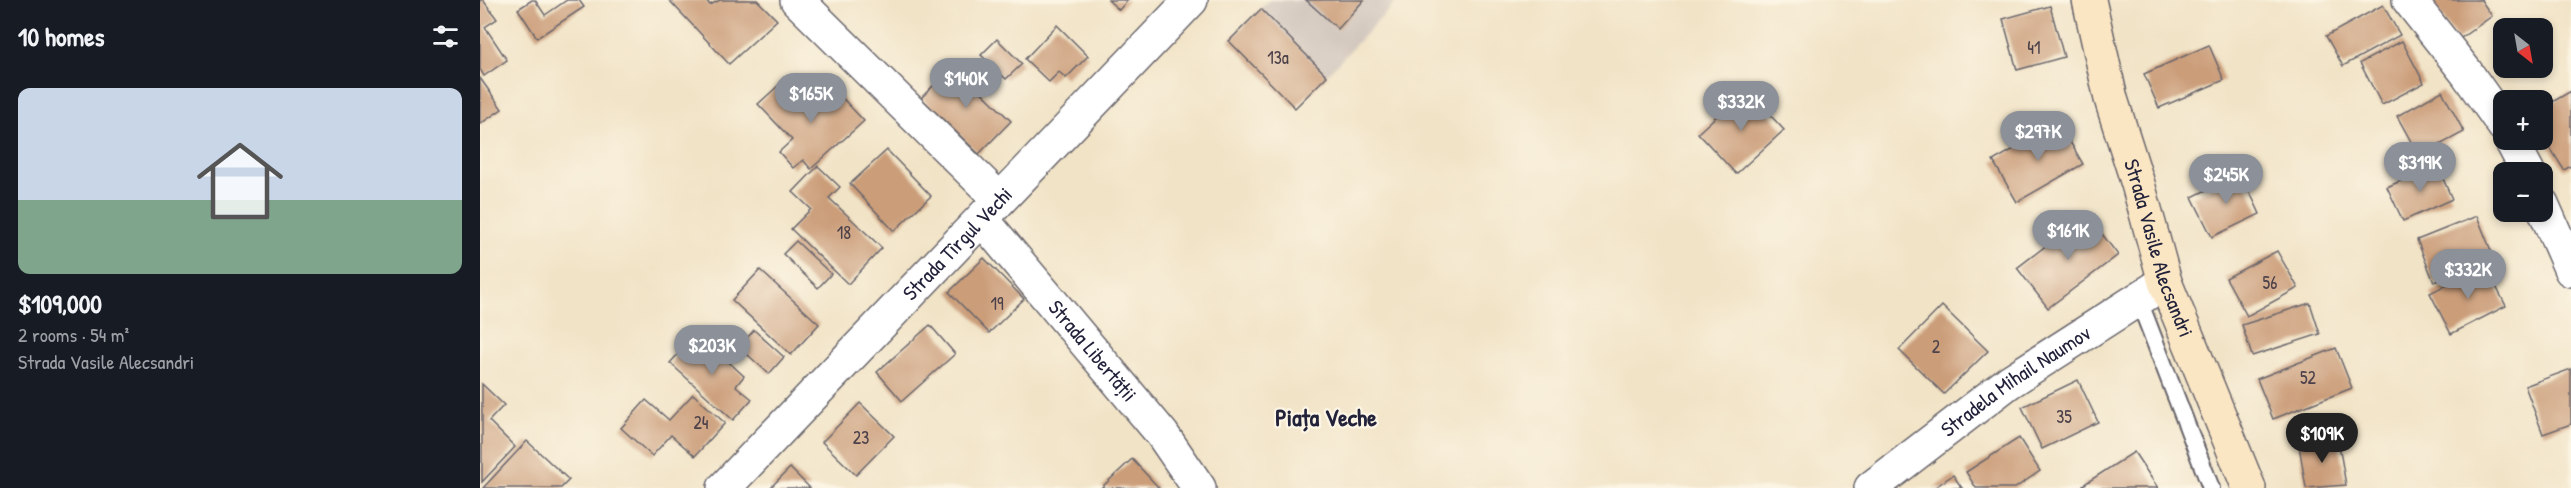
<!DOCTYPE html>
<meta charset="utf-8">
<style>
:root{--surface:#171b24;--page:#20242c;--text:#f1f3f6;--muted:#9ea1a6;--line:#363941;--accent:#8c9099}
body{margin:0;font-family:"Patrick Hand",sans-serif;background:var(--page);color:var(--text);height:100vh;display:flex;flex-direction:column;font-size:22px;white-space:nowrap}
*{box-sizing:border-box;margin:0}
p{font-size:20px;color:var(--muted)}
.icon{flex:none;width:33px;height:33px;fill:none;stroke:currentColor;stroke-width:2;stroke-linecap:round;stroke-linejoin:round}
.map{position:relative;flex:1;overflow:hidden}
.details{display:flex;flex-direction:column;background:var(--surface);width:480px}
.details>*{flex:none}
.needle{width:39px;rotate:149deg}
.tools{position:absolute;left:2013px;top:18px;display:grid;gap:12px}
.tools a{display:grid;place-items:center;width:60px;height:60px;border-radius:12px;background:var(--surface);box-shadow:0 3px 9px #0003;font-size:30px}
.price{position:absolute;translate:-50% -51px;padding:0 14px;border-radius:21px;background:var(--accent);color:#fff;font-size:20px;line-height:39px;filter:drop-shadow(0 2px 3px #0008)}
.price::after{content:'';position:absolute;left:50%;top:36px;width:18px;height:14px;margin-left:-9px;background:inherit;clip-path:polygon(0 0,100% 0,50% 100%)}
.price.on{background:#222;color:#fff}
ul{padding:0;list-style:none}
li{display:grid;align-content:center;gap:12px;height:318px;padding:0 18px}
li+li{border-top:2px solid var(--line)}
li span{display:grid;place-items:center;height:186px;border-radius:12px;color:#555}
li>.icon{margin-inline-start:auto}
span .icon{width:108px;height:108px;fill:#fffc;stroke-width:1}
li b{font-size:26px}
h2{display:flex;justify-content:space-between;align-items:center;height:72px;padding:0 18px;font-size:26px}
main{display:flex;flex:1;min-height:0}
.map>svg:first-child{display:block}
</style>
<main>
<section class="details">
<h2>10 homes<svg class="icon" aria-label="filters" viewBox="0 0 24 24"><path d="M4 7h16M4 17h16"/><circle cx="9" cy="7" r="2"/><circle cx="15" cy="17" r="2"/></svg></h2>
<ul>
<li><span style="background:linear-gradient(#c9d6e8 60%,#7fa58c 0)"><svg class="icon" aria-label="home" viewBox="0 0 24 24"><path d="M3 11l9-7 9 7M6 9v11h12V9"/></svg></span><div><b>$109,000</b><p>2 rooms · 54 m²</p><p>Strada Vasile Alecsandri</p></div></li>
</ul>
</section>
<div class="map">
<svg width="2091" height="488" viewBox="0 0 2091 488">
<rect width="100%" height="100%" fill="#fcf5e5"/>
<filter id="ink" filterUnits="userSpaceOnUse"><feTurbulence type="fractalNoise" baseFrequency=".0167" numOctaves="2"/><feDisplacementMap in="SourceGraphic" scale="12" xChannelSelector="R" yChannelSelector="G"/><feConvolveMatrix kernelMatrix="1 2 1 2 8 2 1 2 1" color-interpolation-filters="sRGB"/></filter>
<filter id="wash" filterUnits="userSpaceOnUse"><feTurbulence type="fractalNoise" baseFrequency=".008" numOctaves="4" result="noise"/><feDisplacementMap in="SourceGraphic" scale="24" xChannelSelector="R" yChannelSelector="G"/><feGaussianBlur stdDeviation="1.35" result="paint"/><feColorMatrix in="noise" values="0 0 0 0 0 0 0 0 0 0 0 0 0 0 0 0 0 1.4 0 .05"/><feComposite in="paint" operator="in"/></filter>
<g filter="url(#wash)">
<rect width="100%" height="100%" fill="#f1e3c6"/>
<!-- industrial -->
<polygon fill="#cec2b9" points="789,0 918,0 815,108 749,41"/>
<g id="blocks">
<!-- building -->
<g fill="#cb9d79">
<polygon points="0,0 3,0 17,19 5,27 27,60 4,76 0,69"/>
<polygon points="52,0 55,0 65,15 87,0 99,0 104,7 57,38 38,9"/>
<polygon points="189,0 226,0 230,5 240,0 277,0 297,20 249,64"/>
<polygon points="628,0 648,0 639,10"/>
<polygon points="826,0 884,0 858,29"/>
<polygon points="1950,0 2001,0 2012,16 1978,40"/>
<polygon points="1903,5 1920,35 1863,66 1846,36"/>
<polygon points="1570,6 1584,57 1537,70 1523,19"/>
<polygon points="781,9 847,76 815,108 749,41"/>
<polygon points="577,25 608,56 586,78 579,72 569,82 545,59"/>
<polygon points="517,39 542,64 526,79 501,55"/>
<polygon points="1922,41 1944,83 1902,105 1880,63"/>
<polygon points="1729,45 1744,80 1679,108 1664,74"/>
<polygon points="474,65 531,121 499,154 441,98"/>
<polygon points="0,78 22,109 0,124"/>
<polygon points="300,84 324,109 350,85 384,121 331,169 323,160 313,168 299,152 312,140 278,104"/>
<polygon points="1266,89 1304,130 1256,174 1218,133"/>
<polygon points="1962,91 1984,132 1939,156 1917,116"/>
<polygon points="2091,91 2091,166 2084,170 2062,135 2062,108"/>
<polygon points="1579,123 1603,164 1537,202 1513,161"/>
<polygon points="407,150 451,196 414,231 370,184"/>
<polygon points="1957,165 1972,199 1923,221 1907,187"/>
<polygon points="338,166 360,187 349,198 402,248 368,284 311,229 331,209 313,192"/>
<polygon points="1761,173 1780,214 1732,237 1712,197"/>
<polygon points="1607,214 1638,255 1568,308 1537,268"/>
<polygon points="1997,216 2014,258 1954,282 1937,240"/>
<polygon points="316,241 351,274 338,288 303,254"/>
<polygon points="1797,251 1818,288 1767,316 1746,278"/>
<polygon points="504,258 544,299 509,333 469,292"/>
<polygon points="2005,265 2026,306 1971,334 1950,293"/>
<polygon points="280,270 339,324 311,355 252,300"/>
<polygon points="1830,303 1840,334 1772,356 1762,325"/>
<polygon points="1462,306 1508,351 1464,394 1419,350"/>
<polygon points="450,325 475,354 422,401 397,372"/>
<polygon points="274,330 304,357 289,374 259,347"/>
<polygon points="217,333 264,376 256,386 272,399 253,420 190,363"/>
<polygon points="1856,348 1872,388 1793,419 1777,379"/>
<polygon points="2091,369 2091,424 2063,434 2045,386"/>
<polygon points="1598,380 1618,422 1562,449 1542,407"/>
<polygon points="2,384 24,405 9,421 35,447 2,482"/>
<polygon points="213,394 245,423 215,456 191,435 172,456 141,428 166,400 189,420"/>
<polygon points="380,403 414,436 376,475 342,442"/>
<polygon points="1539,438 1560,471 1535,488 1496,488 1486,472"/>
<polygon points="1858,439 1866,485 1826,488 1819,445"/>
<polygon points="47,441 89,480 81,488 3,488"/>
<polygon points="1654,452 1678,488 1605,488 1603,485"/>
<polygon points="652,459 679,488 621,488"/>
<polygon points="310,468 330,488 290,488"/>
<polygon points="1473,475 1482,488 1454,488"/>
</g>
</g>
</g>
<g filter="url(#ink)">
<use href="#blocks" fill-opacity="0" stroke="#6a666c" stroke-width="1.5"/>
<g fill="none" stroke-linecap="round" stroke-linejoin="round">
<defs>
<polyline id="service" points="1658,298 1731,488"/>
<g id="minor">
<polyline points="317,0 519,199"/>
<polyline points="1929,0 1986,72 2024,126"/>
<polyline points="2031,140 2048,172"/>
<polyline points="2062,204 2091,270"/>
<path id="s1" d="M502,219L682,434L719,488"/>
<path id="s2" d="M244,488L711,0"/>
<path id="s3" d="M1391,488L1529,382L1685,282"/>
</g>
<g id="secondary">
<path id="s4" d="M1609,0L1631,99L1658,184L1685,282L1769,488"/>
</g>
</defs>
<!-- service casing -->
<use href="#service" stroke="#6a666c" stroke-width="20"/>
<!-- minor casing -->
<use href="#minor" stroke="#6a666c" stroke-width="36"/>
<!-- secondary casing -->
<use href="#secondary" stroke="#6a666c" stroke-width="36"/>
<!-- service -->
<use href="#service" stroke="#fff" stroke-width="16"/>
<!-- minor -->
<use href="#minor" stroke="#fff" stroke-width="33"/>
<!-- secondary -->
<use href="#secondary" stroke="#fbe6c4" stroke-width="33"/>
</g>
</g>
<g text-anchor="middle" stroke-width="4.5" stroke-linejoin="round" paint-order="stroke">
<!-- number labels -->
<g font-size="18" fill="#4c414a">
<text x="1554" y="54">41</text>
<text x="798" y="64">13a</text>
<text x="364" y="239">18</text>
<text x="1790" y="289">56</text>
<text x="517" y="310">19</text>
<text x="1456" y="353">2</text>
<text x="1828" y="384">52</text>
<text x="1584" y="423">35</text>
<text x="221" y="429">24</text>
<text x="381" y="444">23</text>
</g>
<!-- street labels -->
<g font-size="21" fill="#22223b" stroke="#fcf5e5">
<text dy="7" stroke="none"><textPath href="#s2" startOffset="338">Strada Tîrgul Vechi</textPath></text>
<text dy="7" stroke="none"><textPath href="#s4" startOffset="258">Strada Vasile Alecsandri</textPath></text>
<text dy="7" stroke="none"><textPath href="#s1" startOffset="172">Strada Libertății</textPath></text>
<text dy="7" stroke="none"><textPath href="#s3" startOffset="180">Stradela Mihail Naumov</textPath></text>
</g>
<!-- quarter labels -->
<g font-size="24" font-weight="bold" fill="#22223b" stroke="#fcf5e5">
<text x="846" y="426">Piața Veche</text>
</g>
</g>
</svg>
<div class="tools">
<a><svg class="needle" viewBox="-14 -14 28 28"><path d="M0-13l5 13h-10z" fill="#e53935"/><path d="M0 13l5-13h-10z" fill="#9ea1a6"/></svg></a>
<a>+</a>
<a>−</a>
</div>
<b class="price" style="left:486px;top:109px">$140K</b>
<b class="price" style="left:331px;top:124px">$165K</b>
<b class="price" style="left:1261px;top:132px">$332K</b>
<b class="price" style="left:1558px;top:162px">$297K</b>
<b class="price" style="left:1940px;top:193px">$319K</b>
<b class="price" style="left:1746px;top:205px">$245K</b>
<b class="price" style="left:1588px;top:261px">$161K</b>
<b class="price" style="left:1988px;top:300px">$332K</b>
<b class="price" style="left:232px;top:376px">$203K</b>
<b class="price on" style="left:1842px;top:464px">$109K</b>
</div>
</main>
